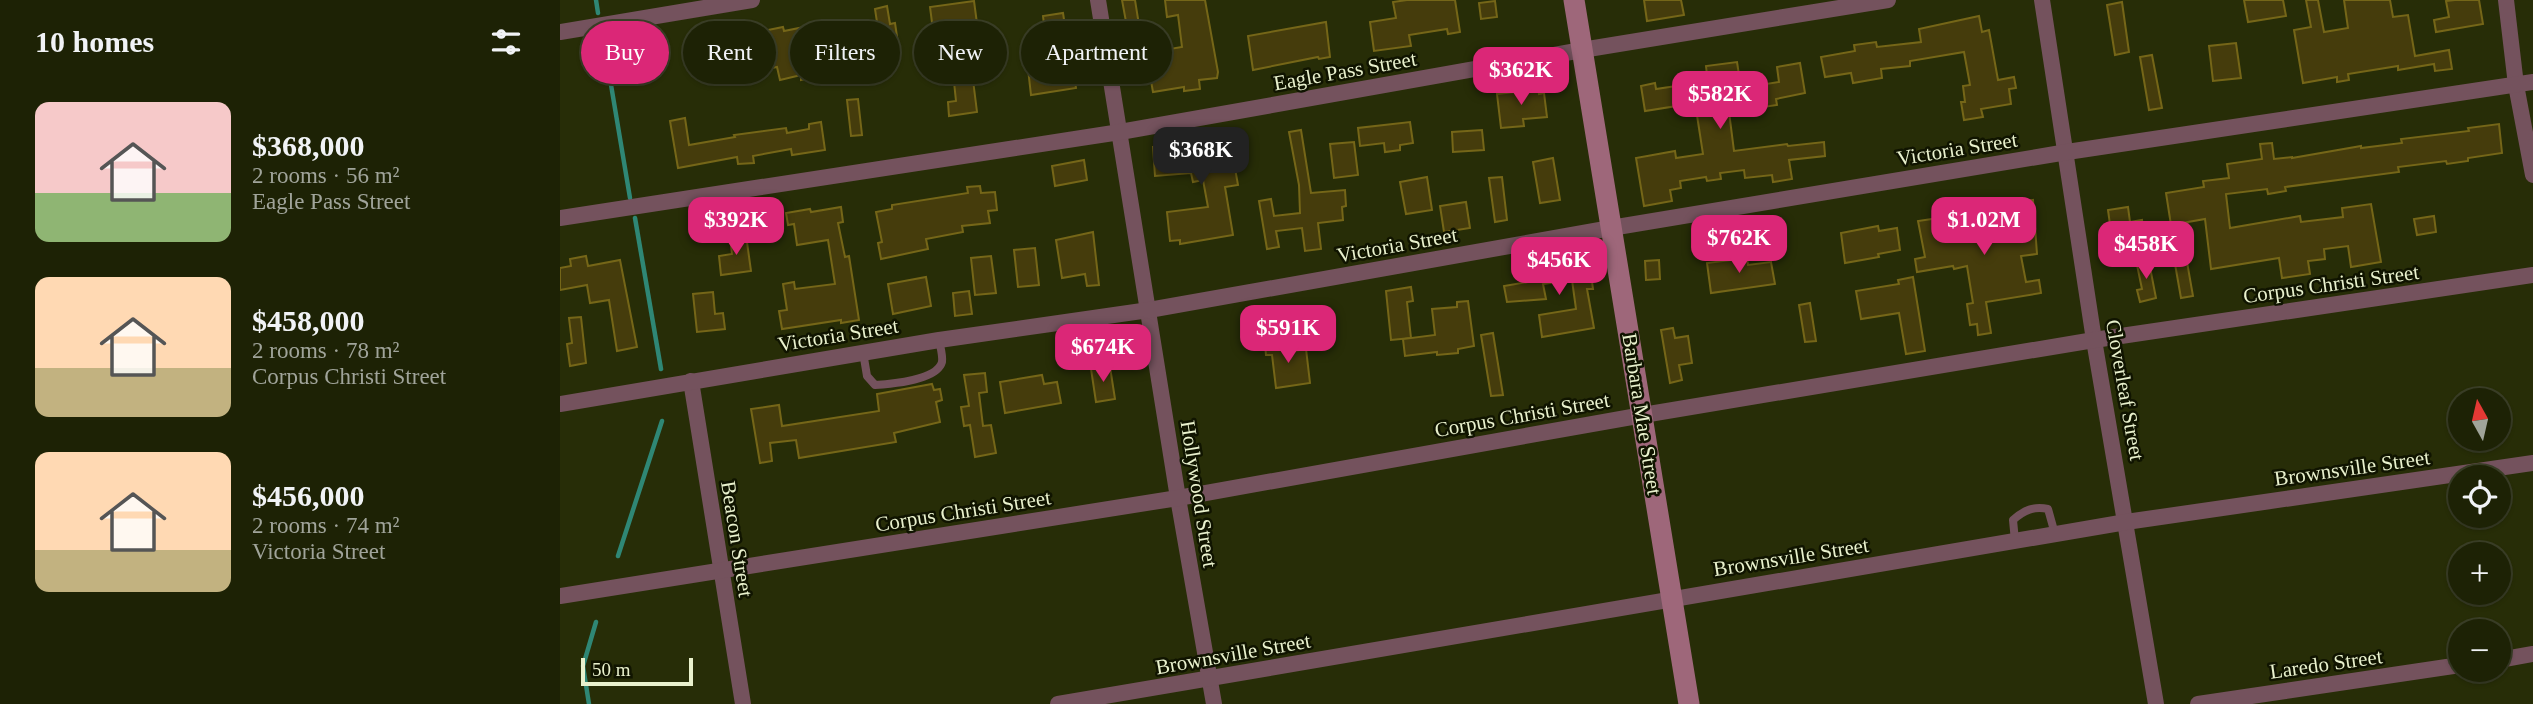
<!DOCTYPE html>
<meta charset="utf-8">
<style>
:root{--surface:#1d2205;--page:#252a0f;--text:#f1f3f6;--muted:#a0a49a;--line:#3b3f27;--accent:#db2777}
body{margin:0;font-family:"Times New Roman",serif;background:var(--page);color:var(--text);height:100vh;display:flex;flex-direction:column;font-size:26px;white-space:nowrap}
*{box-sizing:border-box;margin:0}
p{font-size:23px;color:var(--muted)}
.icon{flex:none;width:38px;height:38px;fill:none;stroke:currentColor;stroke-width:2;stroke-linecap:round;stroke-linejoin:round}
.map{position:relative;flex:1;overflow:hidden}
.details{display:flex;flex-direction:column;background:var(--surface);width:560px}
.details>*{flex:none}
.banner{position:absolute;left:21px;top:21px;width:665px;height:63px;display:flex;gap:14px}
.needle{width:46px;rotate:352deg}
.fabs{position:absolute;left:1888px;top:388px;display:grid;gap:14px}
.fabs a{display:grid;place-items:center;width:63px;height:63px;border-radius:50%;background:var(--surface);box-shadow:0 2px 5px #0004,0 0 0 2px var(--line);font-size:35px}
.scale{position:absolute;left:21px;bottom:18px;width:112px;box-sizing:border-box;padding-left:7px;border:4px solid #e9f1cd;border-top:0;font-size:19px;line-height:24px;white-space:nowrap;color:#e9f1cd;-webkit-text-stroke:5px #101400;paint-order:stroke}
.price{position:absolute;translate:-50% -60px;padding:0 16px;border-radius:14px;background:var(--accent);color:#fff;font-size:23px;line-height:46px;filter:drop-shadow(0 2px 4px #0008)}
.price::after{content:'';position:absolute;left:50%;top:42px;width:21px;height:16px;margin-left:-10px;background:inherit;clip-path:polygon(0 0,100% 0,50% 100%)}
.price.active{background:#222;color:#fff}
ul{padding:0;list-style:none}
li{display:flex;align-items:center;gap:21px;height:175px;padding:0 35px}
li span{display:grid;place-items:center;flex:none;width:196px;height:140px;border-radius:14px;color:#555}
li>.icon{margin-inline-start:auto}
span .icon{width:84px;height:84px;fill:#fffc;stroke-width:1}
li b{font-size:30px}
h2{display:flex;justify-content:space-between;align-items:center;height:84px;padding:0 35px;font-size:30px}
.pill{padding:0 24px;border-radius:32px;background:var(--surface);box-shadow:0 2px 5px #0004,0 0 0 2px var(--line);font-size:24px;line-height:63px}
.pill.active{background:var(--accent);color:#fff}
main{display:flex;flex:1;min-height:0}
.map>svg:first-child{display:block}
</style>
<main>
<section class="details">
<h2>10 homes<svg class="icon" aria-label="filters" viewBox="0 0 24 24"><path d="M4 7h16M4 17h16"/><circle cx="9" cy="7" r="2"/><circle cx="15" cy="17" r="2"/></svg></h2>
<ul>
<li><span style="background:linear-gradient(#f6c9c9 65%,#8fb573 0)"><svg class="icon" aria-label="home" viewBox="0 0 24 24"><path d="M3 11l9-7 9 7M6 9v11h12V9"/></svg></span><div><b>$368,000</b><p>2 rooms · 56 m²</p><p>Eagle Pass Street</p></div></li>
<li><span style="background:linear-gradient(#ffd9b3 65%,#c2b280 0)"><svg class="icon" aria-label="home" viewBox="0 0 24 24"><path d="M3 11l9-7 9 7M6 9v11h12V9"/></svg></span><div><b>$458,000</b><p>2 rooms · 78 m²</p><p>Corpus Christi Street</p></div></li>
<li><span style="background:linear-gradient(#ffd9b3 70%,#c2b280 0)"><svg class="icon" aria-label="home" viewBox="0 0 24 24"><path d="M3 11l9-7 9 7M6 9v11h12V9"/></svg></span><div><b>$456,000</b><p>2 rooms · 74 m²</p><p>Victoria Street</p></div></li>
</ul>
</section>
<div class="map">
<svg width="1973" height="704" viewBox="0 0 1973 704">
<rect width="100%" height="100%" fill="#272d07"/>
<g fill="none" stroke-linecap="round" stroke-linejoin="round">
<!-- stream -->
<g stroke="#2f8775" stroke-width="4.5">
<polyline points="36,0 38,13"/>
<polyline points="43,37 70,198"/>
<polyline points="75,218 101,369"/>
<polyline points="58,556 102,421"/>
<polyline points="29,704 23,666 36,622"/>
</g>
</g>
<!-- building -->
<g fill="#453c0c" stroke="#756618" stroke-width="2">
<polygon points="562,0 575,0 579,25 567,27"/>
<polygon points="605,0 645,0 658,72 657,78 639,80 640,89 624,91 624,87 593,92 586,53 622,47 618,15 607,17"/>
<polygon points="847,0 895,0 900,32 888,34 887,29 849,35 851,46 814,51 810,22 836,18 833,2"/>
<polygon points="1084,0 1121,0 1124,15 1087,21"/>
<polygon points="1684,0 1723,0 1726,16 1688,22"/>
<polygon points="1746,0 1758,0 1764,32 1788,28 1784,0 1830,0 1833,17 1848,15 1855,56 1889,50 1892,69 1875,71 1874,64 1838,70 1838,66 1788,74 1789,80 1777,82 1777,77 1743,83 1734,30 1751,27"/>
<polygon points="1895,0 1919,0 1923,24 1876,32 1874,20 1889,17 1886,1"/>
<polygon points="414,1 418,31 389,35 392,58 377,61 370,7"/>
<polygon points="935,1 937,17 921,19 919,3"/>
<polygon points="1562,2 1569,52 1555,55 1547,5"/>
<polygon points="327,6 330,24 335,23 339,50 334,51 336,63 325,65 321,45 249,53 254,77 241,80 241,75 220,80 217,67 206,69 198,32 223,27 224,31 244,27 245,35 277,31 277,26 317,22 315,9"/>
<polygon points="503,13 505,26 517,24 521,54 511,55 516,88 471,95 466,51 487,48 483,16"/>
<polygon points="1419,16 1422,32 1429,30 1438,80 1454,77 1456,88 1449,89 1451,104 1421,109 1423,117 1404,120 1401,102 1405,102 1403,86 1410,85 1404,52 1350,61 1350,66 1321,69 1322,78 1293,83 1291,73 1265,77 1261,57 1295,51 1294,45 1316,42 1317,47 1361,42 1359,29"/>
<polygon points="766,22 770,57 759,59 758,57 693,70 688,36"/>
<polygon points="147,37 150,60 137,61 134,38"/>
<polygon points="1676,43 1681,78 1653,81 1649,46"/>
<polygon points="1592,55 1602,108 1589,110 1580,57"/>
<polygon points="1177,62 1181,88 1219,82 1217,67 1240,63 1245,93 1216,99 1217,105 1169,112 1174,151 1227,144 1228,146 1264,142 1265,156 1229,160 1232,179 1213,182 1212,175 1185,178 1184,170 1160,173 1161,179 1147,181 1146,177 1120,181 1121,188 1110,190 1112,201 1084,206 1076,158 1115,151 1116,158 1143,154 1136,109 1118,112 1117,106 1085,111 1081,86 1095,83 1096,89 1123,85 1122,79 1147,75 1146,66"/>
<polygon points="413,80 417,112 389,116 388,102 396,101 394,82"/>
<polygon points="978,85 979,94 984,93 987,117 963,119 964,126 941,128 937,94 963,91 963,86"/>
<polygon points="298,99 302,135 291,136 287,100"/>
<polygon points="125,118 129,145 175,137 174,135 226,128 227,133 249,129 249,124 261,122 265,150 232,155 231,149 193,156 194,163 178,164 177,157 118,168 110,121"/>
<polygon points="850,122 853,143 840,145 840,150 825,152 824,143 800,146 798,128"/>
<polygon points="1939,124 1942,153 1908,158 1908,161 1887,164 1886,161 1838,167 1839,172 1725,187 1726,191 1708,194 1707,189 1666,194 1670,228 1740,216 1741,222 1783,217 1782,208 1811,204 1821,262 1791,267 1788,246 1764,249 1765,259 1748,261 1750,274 1722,278 1719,258 1651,269 1645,219 1611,225 1606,193 1644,187 1643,181 1669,178 1667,164 1702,159 1700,144 1712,143 1714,159 1732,157 1732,158 1801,146 1801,148 1842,143 1841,139 1909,131 1908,128"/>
<polygon points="741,130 751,193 785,190 786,206 782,207 783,220 758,223 761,249 745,251 742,228 716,231 719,247 707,249 699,201 711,199 714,216 740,213 739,185 729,132"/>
<polygon points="922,130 924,150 893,152 892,132"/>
<polygon points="669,135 678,185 665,187 673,235 620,244 620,240 610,241 607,212 648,207 643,180 633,182 631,173 595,176 593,147 637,144 637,142"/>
<polygon points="794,142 798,175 774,178 770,144"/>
<polygon points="993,158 1000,200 980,203 973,162"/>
<polygon points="524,160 527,180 495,186 492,166"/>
<polygon points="867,177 872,210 846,214 840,182"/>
<polygon points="942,177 947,220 935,222 929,178"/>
<polygon points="420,186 421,193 435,192 437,210 428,211 430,223 402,226 403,232 366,239 368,249 321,259 318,243 322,242 316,212 332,209 332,205 408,193 407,187"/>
<polygon points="1473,200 1477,254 1461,256 1466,282 1479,280 1481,293 1426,302 1431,333 1418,335 1417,324 1410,325 1407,304 1413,303 1407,266 1394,269 1393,266 1357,272 1355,259 1365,257 1358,221 1379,218 1380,225 1422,219 1421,214 1434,212 1436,223 1462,218 1460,202"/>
<polygon points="906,202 910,228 884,232 880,206"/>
<polygon points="281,207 283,222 278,223 285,257 289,256 299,320 281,323 281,320 222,329 219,311 227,310 223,284 234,282 235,289 275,284 268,240 237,245 234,224 228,225 226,213 250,209 251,212"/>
<polygon points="1568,207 1570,222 1582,220 1584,234 1581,234 1584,256 1555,261 1548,210"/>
<polygon points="1874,216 1876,232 1857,235 1854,219"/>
<polygon points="1318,226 1319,231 1337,228 1340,250 1318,254 1319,257 1285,263 1281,233"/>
<polygon points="533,232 539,285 527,286 525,274 502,278 496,240"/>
<polygon points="186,235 191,271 161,275 159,256 172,254 170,237"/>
<polygon points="1624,245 1633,296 1621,298 1612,247"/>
<polygon points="475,248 479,285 458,287 454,250"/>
<polygon points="26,256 28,266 60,260 77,347 57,351 49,300 30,303 27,285 0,290 0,268 11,266 10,259"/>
<polygon points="431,256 436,293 415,295 411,258"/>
<polygon points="1588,257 1596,298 1580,302 1577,290 1582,289 1576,260"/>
<polygon points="1187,258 1188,265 1211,262 1215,284 1151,293 1147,263"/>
<polygon points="1029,260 1033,289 1027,289 1034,328 982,337 979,315 1016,309 1012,280 983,284 986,299 947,302 944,286 974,281 972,268"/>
<polygon points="1099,260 1100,279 1086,280 1085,261"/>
<polygon points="366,277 371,306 333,314 328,284"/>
<polygon points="1353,277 1365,351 1346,354 1339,313 1301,319 1296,291 1339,284 1338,280"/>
<polygon points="851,287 853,301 847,302 851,338 831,340 826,291"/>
<polygon points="409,291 412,314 395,316 393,293"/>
<polygon points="153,292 155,314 163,313 165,329 137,332 133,294"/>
<polygon points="908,301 914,346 898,349 898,353 877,355 877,352 845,356 843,339 875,335 872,309 897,307 897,302"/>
<polygon points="1250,303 1256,341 1245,342 1239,305"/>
<polygon points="21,317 26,363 10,366 7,344 12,343 9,318"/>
<polygon points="1113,328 1115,338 1128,336 1132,363 1119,365 1122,380 1110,383 1101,330"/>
<polygon points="933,333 943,395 931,396 921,335"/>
<polygon points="725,341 727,352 746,349 750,383 716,388 712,355 706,355 705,344"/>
<polygon points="550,367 555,399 536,402 531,369"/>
<polygon points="425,373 427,392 419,393 423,426 431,425 436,453 415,457 410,425 404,426 401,407 409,406 404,375"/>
<polygon points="482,375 484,384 497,382 501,403 445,413 440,382"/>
<polygon points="372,384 374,390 380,389 382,400 376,402 380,422 334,433 336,442 239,458 236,440 210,443 212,461 200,463 191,409 219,405 222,426 319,411 317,394"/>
</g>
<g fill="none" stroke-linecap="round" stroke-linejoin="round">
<!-- lane -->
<g stroke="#74525d" stroke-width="8">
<path d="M303,352L307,376L315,385C332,384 377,380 382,362C383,355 380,346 379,340"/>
<path d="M1455,541L1453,520C1464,510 1474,506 1488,509L1495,534"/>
</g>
<!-- street -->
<g stroke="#74525d" stroke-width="16">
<polyline points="538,0 618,498 654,704"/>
<polyline points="1482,0 1534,340 1596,704"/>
<polyline points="1946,0 1956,85 1973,175"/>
<polyline points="0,32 192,0"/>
<polyline points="0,218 560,132 1022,50 1328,0"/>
<polyline points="131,381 183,704"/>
<polyline points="0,404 379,340 589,310 1051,228 1507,152 1973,82"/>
<polyline points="0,596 618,498 1083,415 1534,340 1973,275"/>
<polyline points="1939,660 1973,654"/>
<polyline points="498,704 1566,522 1973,463"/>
<polyline points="1638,704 1900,665"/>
</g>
<!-- secondary -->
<polyline stroke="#9e677a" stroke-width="21" points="1014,0 1129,704"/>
</g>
<g text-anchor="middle" stroke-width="5" stroke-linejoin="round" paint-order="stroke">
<!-- street labels -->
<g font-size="21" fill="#e9f1cd" stroke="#101400">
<text transform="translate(785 71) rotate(-10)" y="7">Eagle Pass Street</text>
<text transform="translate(1397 149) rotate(-9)" y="7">Victoria Street</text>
<text transform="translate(837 245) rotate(-10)" y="7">Victoria Street</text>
<text transform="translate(1771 284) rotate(-8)" y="7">Corpus Christi Street</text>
<text transform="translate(278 335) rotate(-9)" y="7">Victoria Street</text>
<text transform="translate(1565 390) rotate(80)" y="7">Cloverleaf Street</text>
<text transform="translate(1082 414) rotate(81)" y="7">Barbara Mae Street</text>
<text transform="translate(962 415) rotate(-10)" y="7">Corpus Christi Street</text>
<text transform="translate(1792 468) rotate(-8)" y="7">Brownsville Street</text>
<text transform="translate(639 494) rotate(81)" y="7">Hollywood Street</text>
<text transform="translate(403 511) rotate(-9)" y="7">Corpus Christi Street</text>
<text transform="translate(177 539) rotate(81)" y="7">Beacon Street</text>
<text transform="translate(1231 557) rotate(-9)" y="7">Brownsville Street</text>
<text transform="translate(673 654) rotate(-10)" y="7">Brownsville Street</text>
<text transform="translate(1766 664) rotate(-8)" y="7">Laredo Street</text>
</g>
</g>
</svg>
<div class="fabs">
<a><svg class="needle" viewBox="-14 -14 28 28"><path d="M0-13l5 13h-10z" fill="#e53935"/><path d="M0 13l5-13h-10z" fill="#a0a49a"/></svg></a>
<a><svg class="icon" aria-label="locate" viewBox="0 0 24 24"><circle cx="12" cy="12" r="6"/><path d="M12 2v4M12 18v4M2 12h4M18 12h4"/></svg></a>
<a>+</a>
<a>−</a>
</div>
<div class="scale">50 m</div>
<b class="price" style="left:961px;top:107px">$362K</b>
<b class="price" style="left:1160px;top:131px">$582K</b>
<b class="price active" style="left:641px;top:187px">$368K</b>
<b class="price" style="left:176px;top:257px">$392K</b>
<b class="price" style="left:1424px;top:257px">$1.02M</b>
<b class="price" style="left:1179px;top:275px">$762K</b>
<b class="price" style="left:1586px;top:281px">$458K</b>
<b class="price" style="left:999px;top:297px">$456K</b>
<b class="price" style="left:728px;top:365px">$591K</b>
<b class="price" style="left:543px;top:384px">$674K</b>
<div class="banner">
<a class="pill active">Buy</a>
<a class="pill">Rent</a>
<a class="pill">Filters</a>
<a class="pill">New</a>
<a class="pill">Apartment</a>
</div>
</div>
</main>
